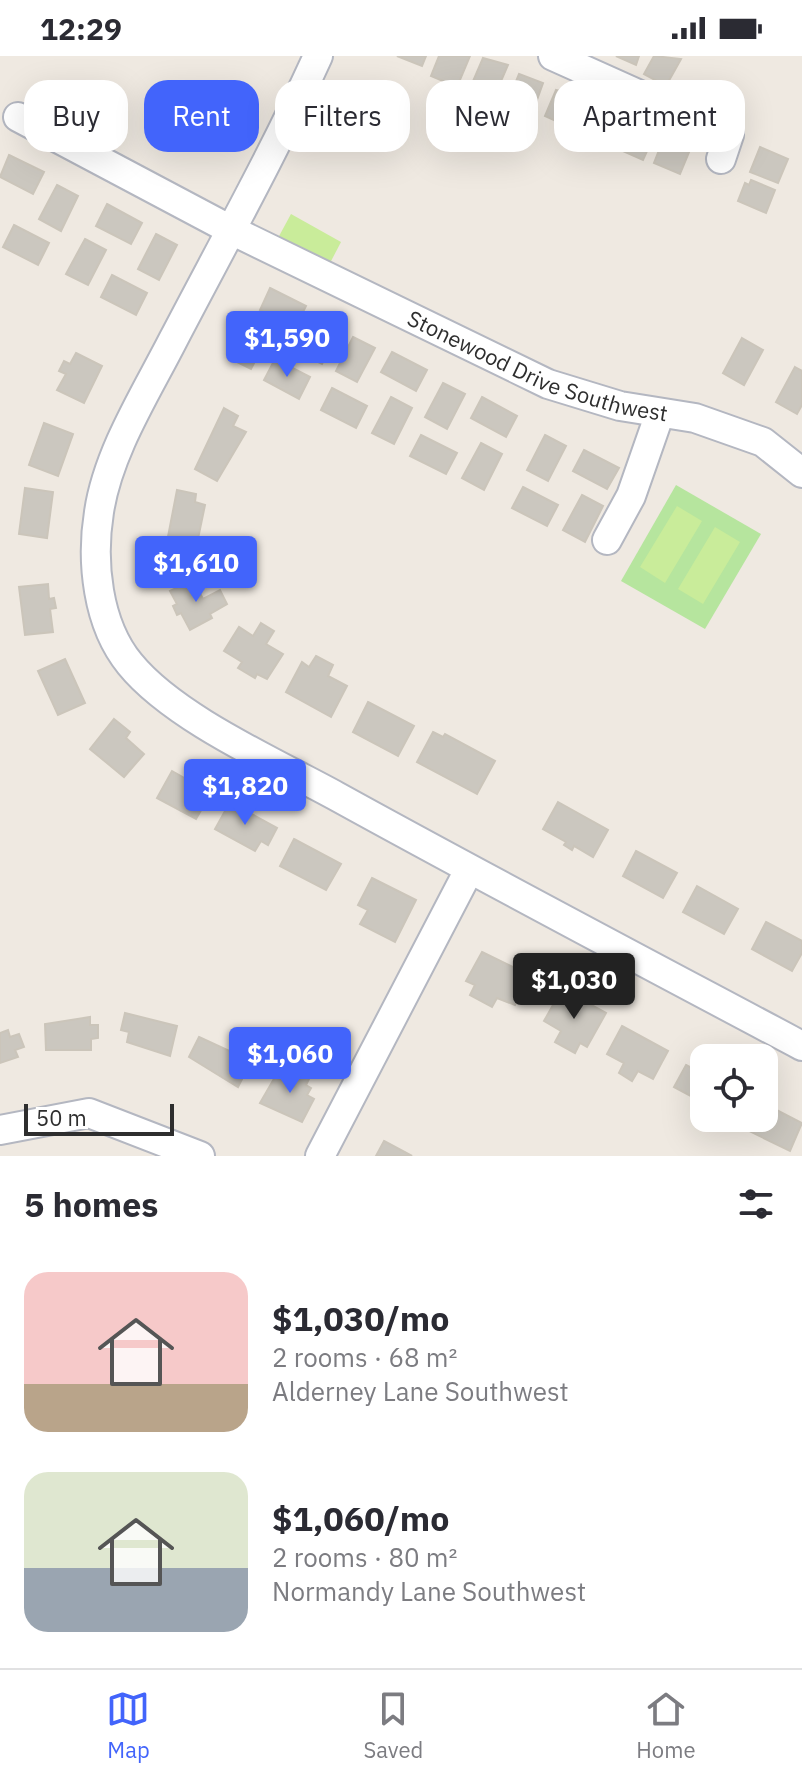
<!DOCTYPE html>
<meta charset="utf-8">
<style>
:root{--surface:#fff;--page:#f2f2f3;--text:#2b2b33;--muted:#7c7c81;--line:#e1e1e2;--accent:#4264fb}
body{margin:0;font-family:"IBM Plex Sans",sans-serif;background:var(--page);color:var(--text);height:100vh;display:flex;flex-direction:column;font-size:30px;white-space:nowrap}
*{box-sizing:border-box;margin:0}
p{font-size:26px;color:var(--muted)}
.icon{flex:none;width:44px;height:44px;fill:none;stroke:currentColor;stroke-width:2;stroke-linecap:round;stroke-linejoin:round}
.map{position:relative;height:1100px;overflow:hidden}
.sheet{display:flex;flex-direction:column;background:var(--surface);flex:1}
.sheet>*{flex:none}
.hud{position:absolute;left:24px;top:24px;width:754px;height:72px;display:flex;gap:16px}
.fabs{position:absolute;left:690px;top:988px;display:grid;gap:16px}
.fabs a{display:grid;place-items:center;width:88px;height:88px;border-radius:16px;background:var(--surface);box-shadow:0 8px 32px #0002;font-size:40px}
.scale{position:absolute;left:24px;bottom:20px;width:150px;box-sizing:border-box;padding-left:8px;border:4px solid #2e2e2e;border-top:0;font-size:22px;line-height:28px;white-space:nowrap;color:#2e2e2e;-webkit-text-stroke:6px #fff;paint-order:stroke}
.price{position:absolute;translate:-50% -68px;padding:0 18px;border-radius:8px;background:var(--accent);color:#fff;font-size:26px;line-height:52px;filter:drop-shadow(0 2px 4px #0008)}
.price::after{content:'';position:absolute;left:50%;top:48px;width:24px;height:18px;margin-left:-12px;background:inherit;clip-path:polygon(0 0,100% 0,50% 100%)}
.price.current{background:#222;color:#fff}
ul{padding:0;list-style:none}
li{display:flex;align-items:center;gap:24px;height:200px;padding:0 24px}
li span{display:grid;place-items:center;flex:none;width:224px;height:160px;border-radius:24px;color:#555}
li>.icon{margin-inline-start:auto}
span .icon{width:96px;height:96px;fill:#fffc;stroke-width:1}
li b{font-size:34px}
h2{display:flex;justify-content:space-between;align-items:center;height:96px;padding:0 24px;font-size:34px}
.tag{padding:0 28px;border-radius:24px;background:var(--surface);box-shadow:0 8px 32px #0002;font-size:28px;line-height:72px}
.tag.current{background:var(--accent);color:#fff}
.status{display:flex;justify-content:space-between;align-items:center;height:56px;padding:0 40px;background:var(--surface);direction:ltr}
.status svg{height:22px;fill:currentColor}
.menu{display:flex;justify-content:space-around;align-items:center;height:112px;border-top:2px solid var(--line);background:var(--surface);font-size:22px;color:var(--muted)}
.menu a{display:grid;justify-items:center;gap:4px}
.menu .current{color:var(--accent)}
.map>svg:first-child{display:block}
</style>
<div class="status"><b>12:29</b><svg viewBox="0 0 49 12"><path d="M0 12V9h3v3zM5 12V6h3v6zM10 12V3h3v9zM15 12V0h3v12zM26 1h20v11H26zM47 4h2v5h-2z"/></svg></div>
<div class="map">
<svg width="802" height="1100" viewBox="0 0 802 1100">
<rect width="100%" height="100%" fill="#efe9e1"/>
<!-- green -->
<polygon fill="#b6e59e" points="676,429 761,478 705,573 621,525"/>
<!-- pitch -->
<g fill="#c9ec9a">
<polygon points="291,158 341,186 329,209 278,182"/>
<polygon points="677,450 702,465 665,527 640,511"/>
<polygon points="715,471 740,486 703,548 678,533"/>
</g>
<!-- building -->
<g fill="#cbc7bf" stroke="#cbc5ba" stroke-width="2">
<polygon points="397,0 426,0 422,10"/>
<polygon points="439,0 470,0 457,31 431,20"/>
<polygon points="616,0 639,0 636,9"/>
<polygon points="654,0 681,3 666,30 644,18"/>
<polygon points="483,2 508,9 495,39 471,30"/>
<polygon points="519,18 543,27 533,55 508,45"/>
<polygon points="556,34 582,40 569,71 545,60"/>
<polygon points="593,45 619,60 607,89 580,77"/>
<polygon points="628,63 644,66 643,70 656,75 643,104 616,92"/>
<polygon points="667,74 692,89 680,118 654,107"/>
<polygon points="760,91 788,103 778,127 750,116"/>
<polygon points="9,99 44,116 33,138 0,121"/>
<polygon points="751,124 775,134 766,157 738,145 745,127 749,129"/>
<polygon points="57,129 78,140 61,175 39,163"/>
<polygon points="107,148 142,167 131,188 96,170"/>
<polygon points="14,169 49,187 38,209 3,191"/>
<polygon points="156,178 177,189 159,224 138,213"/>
<polygon points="85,183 106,194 88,229 66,218"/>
<polygon points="112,219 147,237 136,259 101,241"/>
<polygon points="270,232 306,250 295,272 260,254"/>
<polygon points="318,262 340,273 322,308 300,297"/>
<polygon points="248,267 269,278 251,313 229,302"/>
<polygon points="353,281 375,292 357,326 336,315"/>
<polygon points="742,282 763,294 744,329 723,317"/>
<polygon points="392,296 427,314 416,335 381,316"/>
<polygon points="76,297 102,310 84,347 57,334 66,318 59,315 64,305 70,308"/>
<polygon points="275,303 310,321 299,343 264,324"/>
<polygon points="795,311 802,315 802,349 797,358 776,346"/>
<polygon points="443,327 465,338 447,373 425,361"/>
<polygon points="332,332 367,350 356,372 321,354"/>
<polygon points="391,341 412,352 394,388 372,377"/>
<polygon points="482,341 517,360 506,381 471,362"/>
<polygon points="224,352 238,360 233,370 246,376 217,425 195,413"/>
<polygon points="44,367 73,378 58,420 29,409"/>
<polygon points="421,379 457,397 446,418 410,400"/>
<polygon points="545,379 566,390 548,425 527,414"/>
<polygon points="481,387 502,398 484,434 462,422"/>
<polygon points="584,394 619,412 607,433 573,415"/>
<polygon points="523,431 558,449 547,470 512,452"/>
<polygon points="25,432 53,436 47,482 19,478"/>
<polygon points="177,434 196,438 195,446 205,449 195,497 166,491"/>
<polygon points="582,439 603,450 585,486 563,474"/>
<polygon points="193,524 203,543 220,534 227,548 210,558 212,562 190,574 181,557 177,559 173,550 177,548 170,535"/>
<polygon points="48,528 49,543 54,542 56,552 50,553 53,576 25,579 19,531"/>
<polygon points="261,567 274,575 266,588 283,598 267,623 257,618 255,622 238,612 242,606 224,595 239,571 253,580"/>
<polygon points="316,600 333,609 328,620 347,630 331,661 286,636 302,606 309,611"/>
<polygon points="65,603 85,647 58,659 38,615"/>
<polygon points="368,646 414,670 398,700 353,676"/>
<polygon points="114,663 130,676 126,682 144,698 124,721 90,693"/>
<polygon points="433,676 443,681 445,678 495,705 477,738 417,706"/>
<polygon points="172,715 211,737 196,763 157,742"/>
<polygon points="230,746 277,772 268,789 261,785 255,795 215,773"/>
<polygon points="558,746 608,774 593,801 574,790 572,794 564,789 566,786 543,773"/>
<polygon points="294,783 341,808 326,834 280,810"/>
<polygon points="636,795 677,817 663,842 623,820"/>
<polygon points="372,822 416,844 395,886 360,868 368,854 358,849"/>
<polygon points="697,830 738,853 724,878 683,856"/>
<polygon points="766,866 802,885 802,897 792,915 752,893"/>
<polygon points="482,896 531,920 515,949 497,942 492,951 470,939 475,929 466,925"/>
<polygon points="562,933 606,957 587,991 580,987 575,997 555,986 561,975 544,965"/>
<polygon points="125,957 177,970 170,1000 127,986 129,976 121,974"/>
<polygon points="90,961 90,969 98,969 98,982 91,983 91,994 46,994 45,968"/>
<polygon points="622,970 668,995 653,1023 638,1015 632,1025 619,1017 624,1007 607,998"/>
<polygon points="8,974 10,981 19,978 24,991 15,994 18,1001 0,1007 0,977"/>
<polygon points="199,981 251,1005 238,1031 189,1001"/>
<polygon points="686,1009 699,1016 704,1011 704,1047 674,1031"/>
<polygon points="294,1010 311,1019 306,1029 311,1032 307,1039 314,1043 302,1066 260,1047 275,1021 286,1026"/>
<polygon points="765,1048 802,1067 790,1095 737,1069 740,1062 764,1062"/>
<polygon points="384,1085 412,1100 376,1100"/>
</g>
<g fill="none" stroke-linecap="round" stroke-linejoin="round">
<defs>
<g id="minor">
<path d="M318,0C274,97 222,190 173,284C146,337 108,396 99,456C91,505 97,568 130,608C174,662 274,706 336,740C490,825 646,907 802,990"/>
<polyline points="553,0 729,79 721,103"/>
<path id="s1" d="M18,61L231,174L548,328L620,350L695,362L763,386L802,417"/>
<polyline points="607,484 631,440 660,357"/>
<polyline points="0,1074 89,1057 200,1100"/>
<polyline points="320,1100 469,814"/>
</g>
</defs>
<!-- minor casing -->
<use href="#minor" stroke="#b4b7c1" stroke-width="32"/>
<!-- minor -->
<use href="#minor" stroke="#fff" stroke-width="28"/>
</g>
<g text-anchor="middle" stroke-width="7" stroke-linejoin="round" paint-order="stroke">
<!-- street labels -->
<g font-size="22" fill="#2e2e2e" stroke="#fff">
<text dy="8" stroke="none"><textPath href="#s1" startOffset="578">Stonewood Drive Southwest</textPath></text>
</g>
</g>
</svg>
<div class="fabs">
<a><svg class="icon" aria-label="locate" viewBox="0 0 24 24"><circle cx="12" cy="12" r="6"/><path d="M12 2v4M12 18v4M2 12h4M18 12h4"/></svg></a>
</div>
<div class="scale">50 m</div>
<b class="price" style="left:287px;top:323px">$1,590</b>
<b class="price" style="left:196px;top:548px">$1,610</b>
<b class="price" style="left:245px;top:771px">$1,820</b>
<b class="price current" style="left:574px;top:965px">$1,030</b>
<b class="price" style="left:290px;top:1039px">$1,060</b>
<div class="hud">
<a class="tag">Buy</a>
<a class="tag current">Rent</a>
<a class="tag">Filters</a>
<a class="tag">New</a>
<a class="tag">Apartment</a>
</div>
</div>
<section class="sheet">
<h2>5 homes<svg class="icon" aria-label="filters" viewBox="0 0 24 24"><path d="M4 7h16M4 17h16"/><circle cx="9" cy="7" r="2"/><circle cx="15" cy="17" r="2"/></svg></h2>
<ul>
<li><span style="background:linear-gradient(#f6c9c9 70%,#b9a48a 0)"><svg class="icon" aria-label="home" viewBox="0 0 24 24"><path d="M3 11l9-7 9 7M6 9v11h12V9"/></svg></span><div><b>$1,030/mo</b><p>2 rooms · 68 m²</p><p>Alderney Lane Southwest</p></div></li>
<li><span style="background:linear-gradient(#dfe7d0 60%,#9aa5b1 0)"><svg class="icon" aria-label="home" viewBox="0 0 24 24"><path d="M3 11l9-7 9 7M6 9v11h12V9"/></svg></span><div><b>$1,060/mo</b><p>2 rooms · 80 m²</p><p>Normandy Lane Southwest</p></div></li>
</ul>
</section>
<nav class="menu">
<a class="current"><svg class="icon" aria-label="map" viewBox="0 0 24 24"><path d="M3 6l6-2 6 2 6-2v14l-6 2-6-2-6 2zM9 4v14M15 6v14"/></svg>Map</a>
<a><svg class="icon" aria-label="saved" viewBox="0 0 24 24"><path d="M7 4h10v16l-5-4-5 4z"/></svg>Saved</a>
<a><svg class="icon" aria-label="home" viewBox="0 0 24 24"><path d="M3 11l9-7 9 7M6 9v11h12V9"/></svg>Home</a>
</nav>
